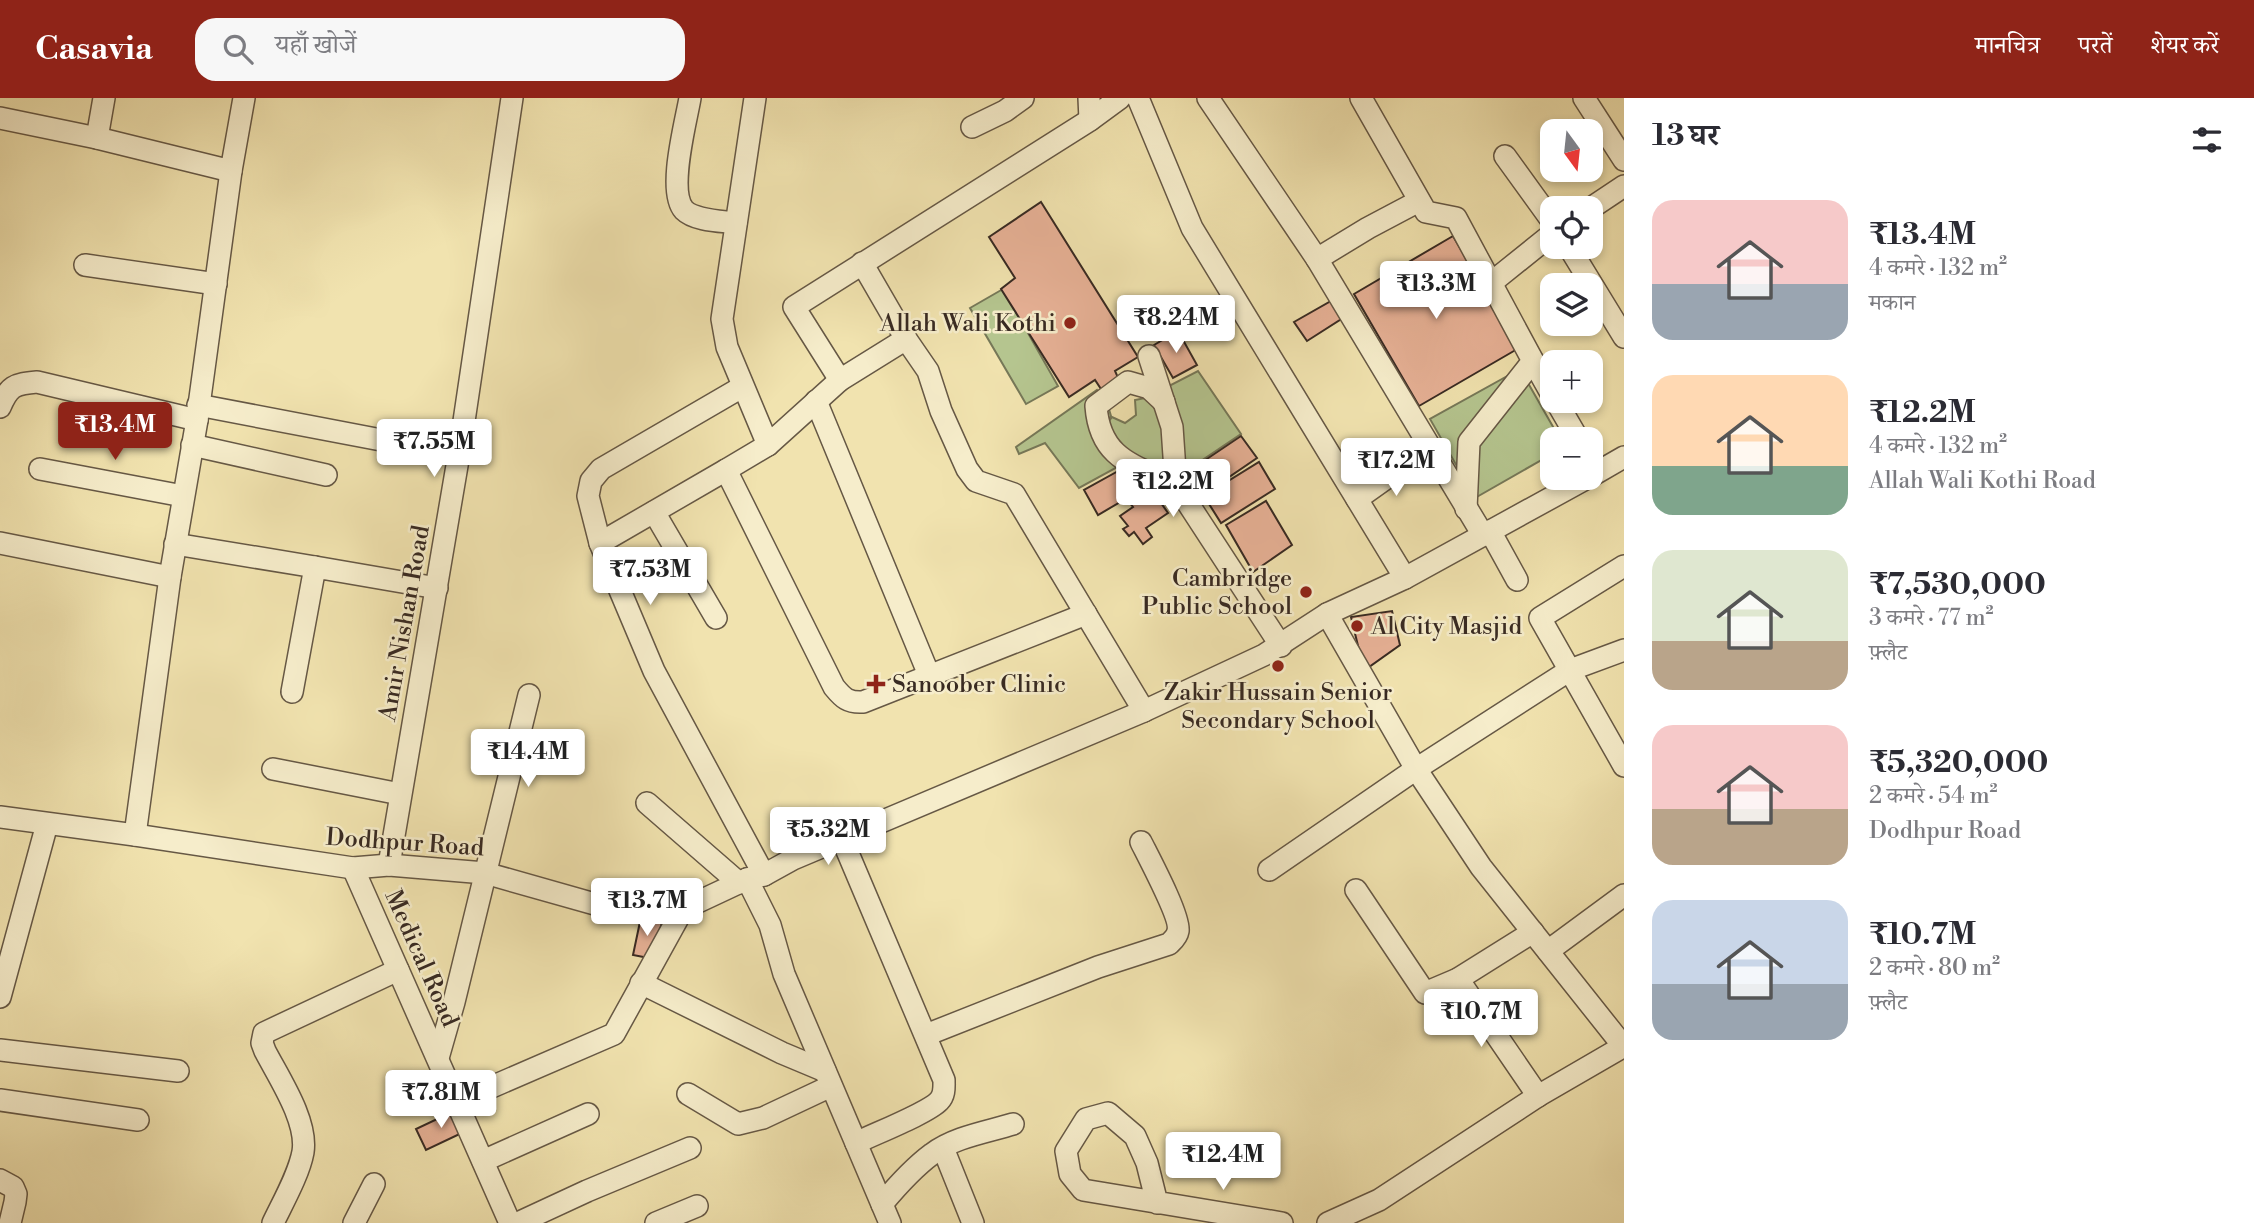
<!DOCTYPE html>
<html lang="hi">
<meta charset="utf-8">
<style>
:root{--surface:#fff;--page:#f7f7f7;--text:#2b2b33;--muted:#7c7c81;--accent:#8f2418}
body{margin:0;font-family:"Libre Bodoni","Noto Serif Devanagari",serif;background:var(--page);color:var(--text);height:100vh;display:flex;flex-direction:column;font-size:26px;white-space:nowrap}
*{box-sizing:border-box;margin:0}
p{font-size:23px;color:var(--muted)}
.icon{flex:none;width:38px;height:38px;fill:none;stroke:currentColor;stroke-width:2;stroke-linecap:round;stroke-linejoin:round}
.map{position:relative;flex:1;overflow:hidden}
.drawer{display:flex;flex-direction:column;background:var(--surface);width:630px}
.drawer>*{flex:none}
.needle{width:46px;rotate:165deg}
.fabs{position:absolute;left:1540px;top:21px;display:grid;gap:14px}
.fabs a{display:grid;place-items:center;width:63px;height:63px;border-radius:14px;background:var(--surface);box-shadow:0 4px 10px #0003;font-size:35px}
.price{position:absolute;translate:-50% -60px;padding:0 16px;border-radius:7px;background:#fff;color:#222;font-size:23px;line-height:46px;filter:drop-shadow(0 2px 4px #0008)}
.price::after{content:'';position:absolute;left:50%;top:42px;width:21px;height:16px;margin-left:-10px;background:inherit;clip-path:polygon(0 0,100% 0,50% 100%)}
.price.current{background:var(--accent);color:#fff}
ul{padding:0;list-style:none}
li{display:flex;align-items:center;gap:21px;height:175px;padding:0 28px}
li span{display:grid;place-items:center;flex:none;width:196px;height:140px;border-radius:21px;color:#555}
li>.icon{margin-inline-start:auto}
span .icon{width:84px;height:84px;fill:#fffc;stroke-width:1}
li b{font-size:30px}
h2{display:flex;justify-content:space-between;align-items:center;height:84px;padding:0 28px;font-size:30px}
header{display:flex;align-items:center;gap:42px;box-sizing:border-box;height:98px;padding:0 35px;background:var(--accent);color:#fff}
header strong{font-size:33px}
nav{display:flex;gap:38px;margin-inline-start:auto;font-size:24px}
.search{width:490px;height:63px;background:var(--page);display:flex;align-items:center;gap:18px;box-sizing:border-box;padding:0 24px;border-radius:21px;color:var(--muted);font-size:26px}
main{display:flex;flex:1;min-height:0}
.map>svg:first-child{display:block}
</style>
<header>
<strong>Casavia</strong>
<div class="search"><svg class="icon" aria-label="search" viewBox="0 0 24 24"><circle cx="10" cy="10" r="6"/><path d="M15 15l6 6"/></svg>यहाँ खोजें</div>
<nav><a>मानचित्र</a><a>परतें</a><a>शेयर करें</a></nav>
</header>
<main>
<div class="map">
<svg width="1624" height="1125" viewBox="0 0 1624 1125">
<rect width="100%" height="100%" fill="#f1e3af"/>
<filter id="stains"><feTurbulence type="fractalNoise" baseFrequency=".00286" numOctaves="4"/><feColorMatrix values="0 0 0 0 .2 0 0 0 0 .09 0 0 0 0 .02 0 0 0 .5 -.17"/></filter>
<radialGradient id="worn" r=".72"><stop offset=".6" stop-color="#630" stop-opacity="0"/><stop offset="1" stop-color="#630" stop-opacity=".3"/></radialGradient>
<!-- green -->
<g fill="#b5c58f" stroke="#767858" stroke-width="2">
<polygon points="1003,191 1058,288 1026,306 970,210"/>
<polygon points="1520,271 1560,341 1552,341 1552,356 1475,400 1430,321"/>
<polygon points="1198,273 1241,336 1180,377 1163,291"/>
<polygon points="1097,292 1108,308 1111,318 1103,330 1112,319 1125,325 1136,317 1135,302 1150,299 1161,309 1170,380 1119,368 1079,390 1045,345 1019,356 1016,349"/>
</g>
<!-- building -->
<g fill="#e7b196" stroke="#382a22" stroke-width="2">
<polygon points="1041,104 1138,259 1115,273 1119,282 1103,294 1095,282 1069,299 1001,191 1015,180 989,139"/>
<polygon points="1453,138 1519,250 1419,308 1354,196"/>
<polygon points="1331,203 1346,218 1307,243 1294,224"/>
<polygon points="1178,233 1197,267 1173,280 1154,247"/>
<polygon points="1241,338 1257,360 1207,394 1192,371"/>
<polygon points="1259,364 1275,391 1221,425 1204,398"/>
<polygon points="1120,372 1134,396 1098,417 1084,392"/>
<polygon points="1150,389 1168,415 1146,430 1152,439 1143,446 1134,434 1129,438 1123,431 1128,428 1120,418 1133,409 1129,404"/>
<polygon points="1266,403 1292,447 1253,474 1226,427"/>
<polygon points="1392,513 1400,547 1369,569 1360,556 1351,519"/>
<polygon points="641,819 662,824 654,861 633,857"/>
<polygon points="456,1012 466,1033 426,1052 416,1031"/>
</g>
<g fill="none" stroke-linecap="round" stroke-linejoin="round">
<defs>
<g id="minor">
<path d="M690,0C686,24 667,93 684,112C695,123 722,123 736,125"/>
<polyline points="755,0 722,221 727,249 768,347"/>
<polyline points="1089,0 1090,22"/>
<polyline points="1138,0 1192,130 1405,480"/>
<polyline points="1208,0 1317,161 1483,437"/>
<polyline points="1361,0 1426,114 1456,120 1533,263 1469,344 1466,411"/>
<polyline points="1584,0 1624,62"/>
<polyline points="0,20 97,40 231,73 244,0"/>
<polyline points="972,29 1005,13 1023,0"/>
<polyline points="97,40 104,0"/>
<polyline points="1505,58 1552,123"/>
<polyline points="1591,110 1624,88"/>
<polyline points="1569,149 1624,239"/>
<polyline points="1317,161 1368,130 1419,103"/>
<polyline points="862,165 906,241 928,273 941,313 967,371 976,383 1014,396 1144,613"/>
<polyline points="85,167 216,186"/>
<polyline points="1491,185 1552,136"/>
<path d="M906,241L840,282L768,347L726,372L834,589C843,600 848,605 863,604L1086,516"/>
<polyline points="1149,258 1172,329 1176,387 1281,548"/>
<polyline points="1533,263 1552,297"/>
<polyline points="840,282 794,209 1090,22 1120,0"/>
<polyline points="742,289 601,371 591,383 588,398 600,445 654,573 764,777"/>
<polyline points="816,303 929,577"/>
<polyline points="1556,303 1578,341"/>
<path d="M1164,304L1149,290L1128,284L1096,308C1100,362 1135,367 1176,387"/>
<polyline points="198,307 397,345 460,350"/>
<path d="M0,309C9,288 14,286 37,284L197,322"/>
<polyline points="192,347 326,377"/>
<polyline points="40,371 183,398"/>
<polyline points="1591,378 1624,359"/>
<polyline points="1357,401 1409,364"/>
<polyline points="654,414 716,520"/>
<polyline points="1490,433 1517,482"/>
<polyline points="0,445 170,479"/>
<polyline points="600,445 726,372"/>
<polyline points="175,446 315,469"/>
<polyline points="1624,468 1540,520 1624,668"/>
<polyline points="1327,516 1416,671 1481,769 1624,949"/>
<polyline points="292,594 315,469 437,490"/>
<polyline points="273,671 400,696"/>
<polyline points="647,705 739,785"/>
<polyline points="0,719 135,737 353,770 389,767 485,775 623,814 683,811 747,781 764,777 793,761 1144,613 1264,557 1327,516 1405,480 1587,380"/>
<polyline points="135,737 170,479 197,322 231,73"/>
<path d="M842,741L944,982C944,989 945,997 939,1003C928,1015 874,1036 856,1045"/>
<polyline points="389,767 460,350 512,0"/>
<polyline points="353,770 510,1125"/>
<polyline points="1269,772 1416,671 1570,572 1624,552"/>
<polyline points="747,781 770,827 784,876 890,1125"/>
<polyline points="1356,792 1425,895 1458,881 1533,834"/>
<polyline points="1548,853 1624,797"/>
<polyline points="1458,881 1538,998"/>
<polyline points="641,885 782,955 825,973"/>
<polyline points="0,899 47,726"/>
<path d="M926,937L1098,869L1169,846C1173,842 1177,839 1178,833C1181,820 1149,760 1141,744"/>
<polyline points="0,952 178,973"/>
<polyline points="438,960 454,904 529,597"/>
<polyline points="688,996 738,1026 763,1020 831,988"/>
<polyline points="0,1002 138,1022"/>
<polyline points="457,1004 614,936 683,811"/>
<polyline points="943,1050 973,1125"/>
<polyline points="483,1063 588,1016"/>
<polyline points="0,1082 13,1089 16,1096 15,1104 10,1125"/>
<polyline points="1157,1105 1147,1065 1135,1038 1108,1015 1086,1021 1066,1053 1070,1076 1083,1092 1282,1125"/>
<path d="M882,1106C897,1088 913,1070 932,1056C954,1039 987,1034 1013,1026"/>
<path d="M273,1125C283,1104 299,1076 303,1054C308,1023 279,980 265,953L262,945L264,935L398,872"/>
<polyline points="354,1125 374,1086"/>
<polyline points="518,1125 587,1093 690,1050"/>
<polyline points="656,1125 697,1108"/>
<polyline points="1328,1125 1379,1102 1538,998 1624,948"/>
</g>
</defs>
<!-- minor casing -->
<use href="#minor" stroke="#665845" stroke-width="24"/>
<!-- minor -->
<use href="#minor" stroke="#f6edcb" stroke-width="21"/>
</g>
<!-- markers -->
<g fill="#8f2418" stroke="#f6edcb" stroke-width="2.5">
<circle cx="1070" cy="225" r="7"/>
<circle cx="1306" cy="494" r="7"/>
<circle cx="1357" cy="528" r="7"/>
<circle cx="1278" cy="568" r="7"/>
<path d="M872.5 575.5h7v7h7v7h-7v7h-7v-7h-7v-7h7z"/>
</g>
<g text-anchor="middle" stroke-width="5" stroke-linejoin="round" paint-order="stroke">
<!-- poi labels -->
<g font-size="24" fill="#382a22" stroke="#f6edcb" text-anchor="end">
<text x="1056" y="233">Allah Wali Kothi</text>
<text x="1292" y="488">Cambridge<tspan x="1292" dy="28">Public School</tspan></text>
<text x="1371" y="536" text-anchor="start">Al City Masjid</text>
<text x="892" y="594" text-anchor="start">Sanoober Clinic</text>
<text x="1278" y="602" text-anchor="middle">Zakir Hussain Senior<tspan x="1278" dy="28">Secondary School</tspan></text>
</g>
<!-- street labels -->
<g font-size="24" fill="#382a22" stroke="#f6edcb">
<text transform="translate(404 525) rotate(-80)" y="8">Amir Nishan Road</text>
<text transform="translate(405 744) rotate(4)" y="8">Dodhpur Road</text>
<text transform="translate(422 860) rotate(66)" y="8">Medical Road</text>
</g>
</g>
<rect width="100%" height="100%" filter="url(#stains)"/>
<rect width="100%" height="100%" fill="url(#worn)"/>
</svg>
<div class="fabs">
<a><svg class="needle" viewBox="-14 -14 28 28"><path d="M0-13l5 13h-10z" fill="#e53935"/><path d="M0 13l5-13h-10z" fill="#7c7c81"/></svg></a>
<a><svg class="icon" aria-label="locate" viewBox="0 0 24 24"><circle cx="12" cy="12" r="6"/><path d="M12 2v4M12 18v4M2 12h4M18 12h4"/></svg></a>
<a><svg class="icon" aria-label="layers" viewBox="0 0 24 24"><path d="M12 4l9 5-9 5-9-5zM3 14l9 5 9-5"/></svg></a>
<a>+</a>
<a>−</a>
</div>
<b class="price" style="left:1436px;top:223px">₹13.3M</b>
<b class="price" style="left:1176px;top:257px">₹8.24M</b>
<b class="price current" style="left:115px;top:364px">₹13.4M</b>
<b class="price" style="left:434px;top:381px">₹7.55M</b>
<b class="price" style="left:1396px;top:400px">₹17.2M</b>
<b class="price" style="left:1173px;top:421px">₹12.2M</b>
<b class="price" style="left:650px;top:509px">₹7.53M</b>
<b class="price" style="left:528px;top:691px">₹14.4M</b>
<b class="price" style="left:828px;top:769px">₹5.32M</b>
<b class="price" style="left:647px;top:840px">₹13.7M</b>
<b class="price" style="left:1481px;top:951px">₹10.7M</b>
<b class="price" style="left:441px;top:1032px">₹7.81M</b>
<b class="price" style="left:1223px;top:1094px">₹12.4M</b>
</div>
<section class="drawer">
<h2>13 घर<svg class="icon" aria-label="filters" viewBox="0 0 24 24"><path d="M4 7h16M4 17h16"/><circle cx="9" cy="7" r="2"/><circle cx="15" cy="17" r="2"/></svg></h2>
<ul>
<li><span style="background:linear-gradient(#f6c9c9 60%,#9aa5b1 0)"><svg class="icon" aria-label="home" viewBox="0 0 24 24"><path d="M3 11l9-7 9 7M6 9v11h12V9"/></svg></span><div><b>₹13.4M</b><p>4 कमरे · 132 m²</p><p>मकान</p></div></li>
<li><span style="background:linear-gradient(#ffd9b3 65%,#7fa58c 0)"><svg class="icon" aria-label="home" viewBox="0 0 24 24"><path d="M3 11l9-7 9 7M6 9v11h12V9"/></svg></span><div><b>₹12.2M</b><p>4 कमरे · 132 m²</p><p>Allah Wali Kothi Road</p></div></li>
<li><span style="background:linear-gradient(#dfe7d0 65%,#b9a48a 0)"><svg class="icon" aria-label="home" viewBox="0 0 24 24"><path d="M3 11l9-7 9 7M6 9v11h12V9"/></svg></span><div><b>₹7,530,000</b><p>3 कमरे · 77 m²</p><p>फ़्लैट</p></div></li>
<li><span style="background:linear-gradient(#f6c9c9 60%,#b9a48a 0)"><svg class="icon" aria-label="home" viewBox="0 0 24 24"><path d="M3 11l9-7 9 7M6 9v11h12V9"/></svg></span><div><b>₹5,320,000</b><p>2 कमरे · 54 m²</p><p>Dodhpur Road</p></div></li>
<li><span style="background:linear-gradient(#c9d6e8 60%,#9aa5b1 0)"><svg class="icon" aria-label="home" viewBox="0 0 24 24"><path d="M3 11l9-7 9 7M6 9v11h12V9"/></svg></span><div><b>₹10.7M</b><p>2 कमरे · 80 m²</p><p>फ़्लैट</p></div></li>
</ul>
</section>
</main>
